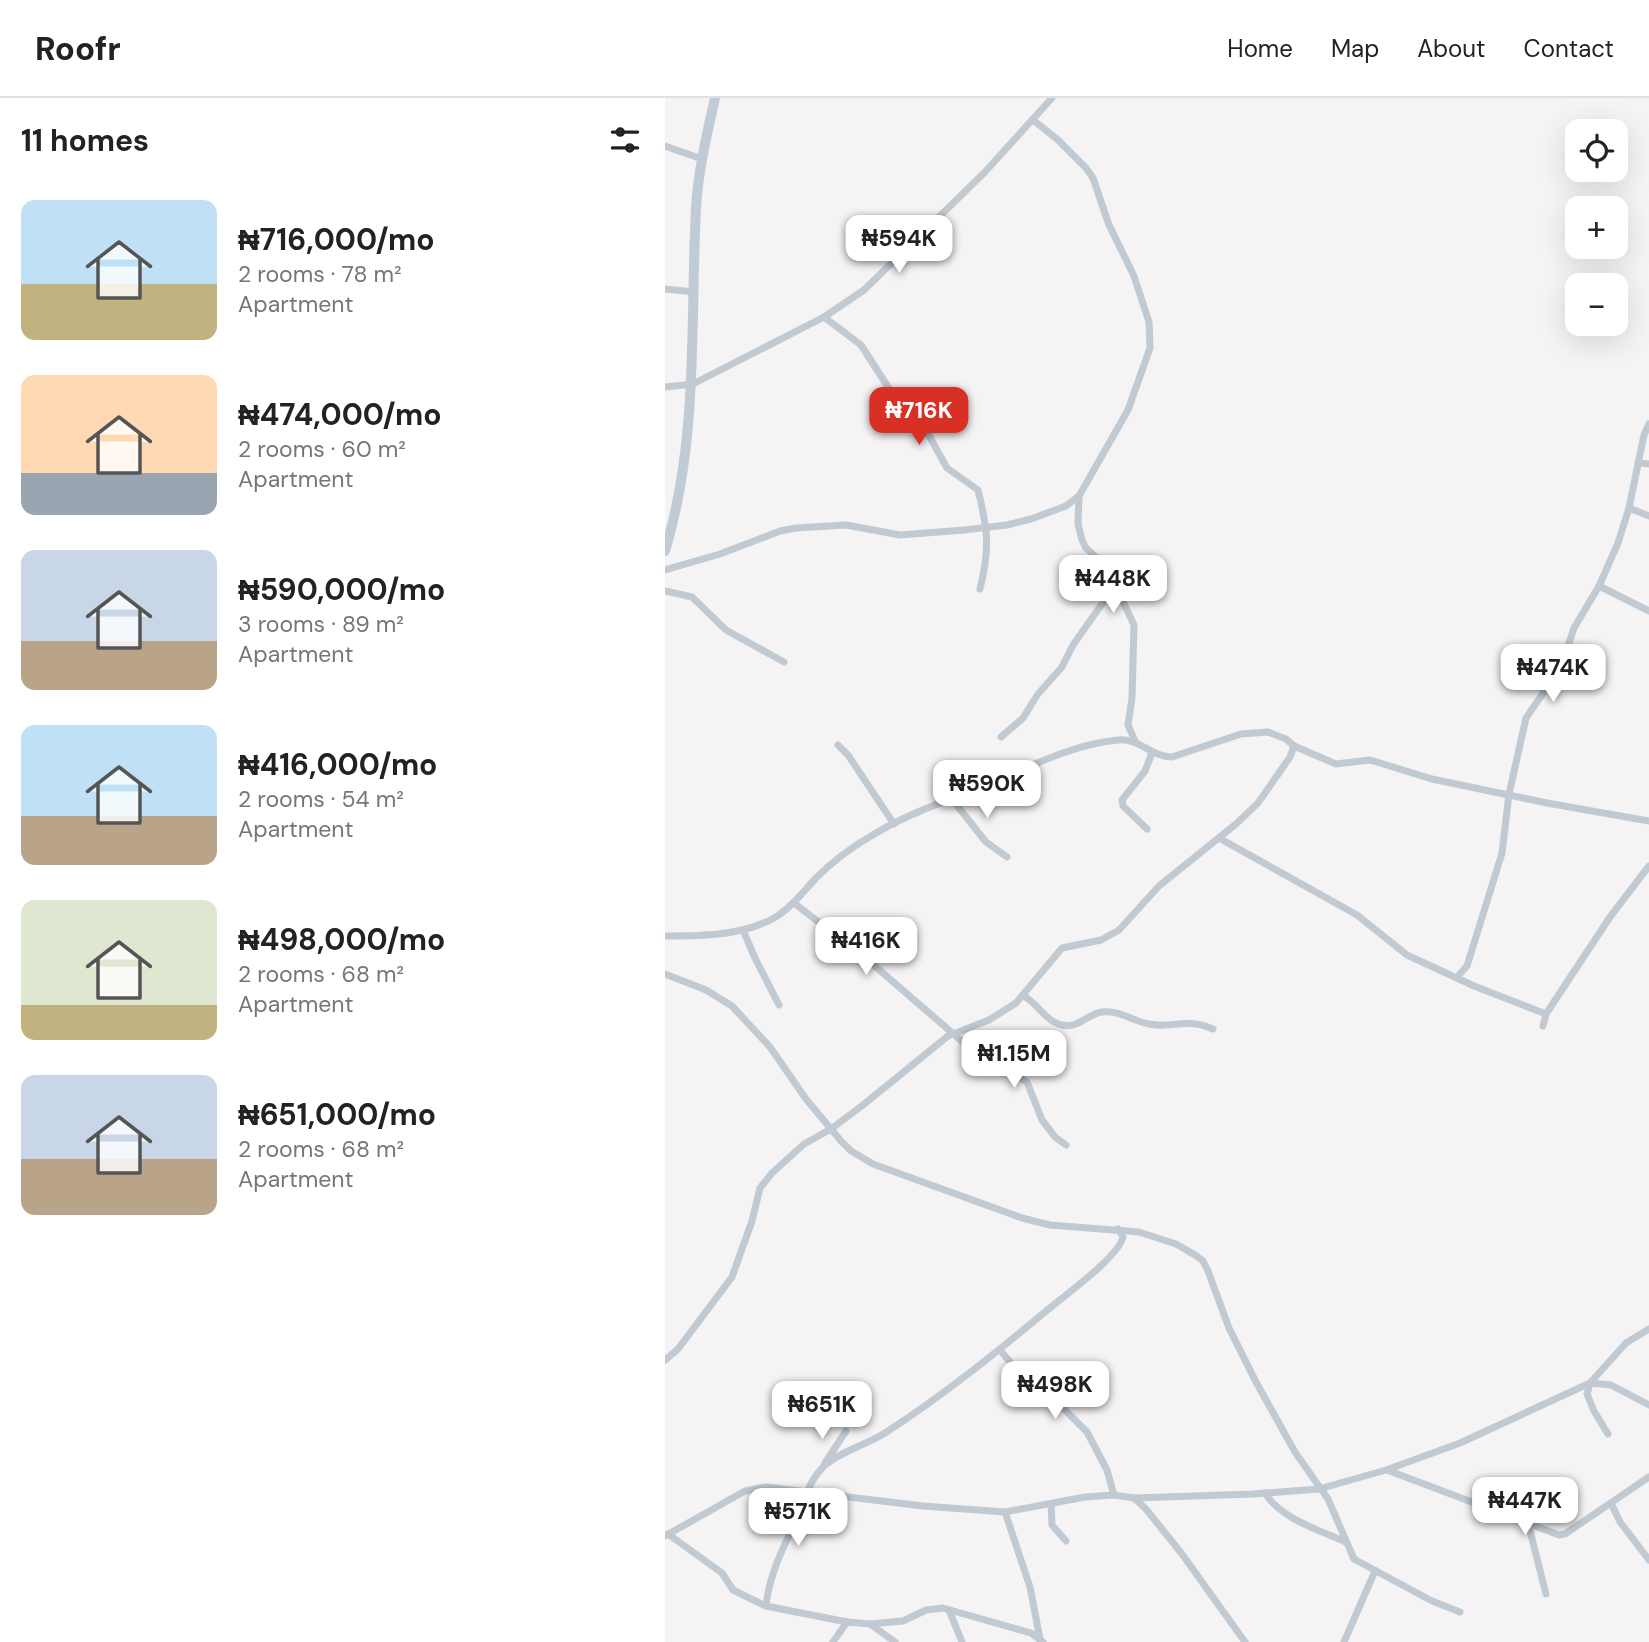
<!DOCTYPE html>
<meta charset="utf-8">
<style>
:root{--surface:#fff;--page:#f2f2f2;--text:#222;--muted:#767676;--line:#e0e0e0;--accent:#d93025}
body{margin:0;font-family:"DM Sans",sans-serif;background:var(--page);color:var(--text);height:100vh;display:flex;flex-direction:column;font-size:26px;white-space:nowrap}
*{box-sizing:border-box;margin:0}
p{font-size:23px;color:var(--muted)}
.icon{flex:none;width:38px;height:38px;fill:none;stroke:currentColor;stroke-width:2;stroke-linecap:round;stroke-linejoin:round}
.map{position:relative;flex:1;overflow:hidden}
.details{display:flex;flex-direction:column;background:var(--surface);width:665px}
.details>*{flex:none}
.fabs{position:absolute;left:900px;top:21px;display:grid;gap:14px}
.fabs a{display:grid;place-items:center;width:63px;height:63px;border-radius:14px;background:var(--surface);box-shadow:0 7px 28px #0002;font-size:35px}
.price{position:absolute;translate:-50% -60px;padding:0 16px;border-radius:14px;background:#fff;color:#222;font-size:23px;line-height:46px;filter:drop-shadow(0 2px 4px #0008)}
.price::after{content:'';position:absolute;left:50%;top:42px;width:21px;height:16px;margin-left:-10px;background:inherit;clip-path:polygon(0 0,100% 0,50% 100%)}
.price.on{background:var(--accent);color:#fff}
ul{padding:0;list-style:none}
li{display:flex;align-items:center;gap:21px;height:175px;padding:0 21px}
li span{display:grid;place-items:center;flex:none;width:196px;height:140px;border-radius:14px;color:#555}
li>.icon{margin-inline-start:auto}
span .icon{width:84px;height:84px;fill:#fffc;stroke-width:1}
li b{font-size:30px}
h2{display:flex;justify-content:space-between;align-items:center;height:84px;padding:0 21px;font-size:30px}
header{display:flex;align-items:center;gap:42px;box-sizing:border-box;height:98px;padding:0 35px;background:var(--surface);border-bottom:2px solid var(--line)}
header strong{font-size:33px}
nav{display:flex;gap:38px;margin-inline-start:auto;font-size:24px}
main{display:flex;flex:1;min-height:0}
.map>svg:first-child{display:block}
</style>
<header>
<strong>Roofr</strong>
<nav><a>Home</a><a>Map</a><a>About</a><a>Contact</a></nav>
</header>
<main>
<section class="details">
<h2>11 homes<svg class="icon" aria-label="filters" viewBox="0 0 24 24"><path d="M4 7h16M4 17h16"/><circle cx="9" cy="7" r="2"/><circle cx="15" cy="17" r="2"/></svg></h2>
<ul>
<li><span style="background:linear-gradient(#bfe0f5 60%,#c2b280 0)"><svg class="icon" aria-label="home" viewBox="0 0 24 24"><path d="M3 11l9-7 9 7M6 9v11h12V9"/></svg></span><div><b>₦716,000/mo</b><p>2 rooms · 78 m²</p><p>Apartment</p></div></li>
<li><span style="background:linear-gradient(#ffd9b3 70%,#9aa5b1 0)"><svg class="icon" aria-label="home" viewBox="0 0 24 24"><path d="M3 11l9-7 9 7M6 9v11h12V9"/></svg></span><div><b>₦474,000/mo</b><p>2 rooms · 60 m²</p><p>Apartment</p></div></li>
<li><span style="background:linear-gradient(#c9d6e8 65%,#b9a48a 0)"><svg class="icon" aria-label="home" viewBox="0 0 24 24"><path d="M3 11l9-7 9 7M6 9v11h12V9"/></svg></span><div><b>₦590,000/mo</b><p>3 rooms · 89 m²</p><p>Apartment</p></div></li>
<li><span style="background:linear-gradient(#bfe0f5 65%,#b9a48a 0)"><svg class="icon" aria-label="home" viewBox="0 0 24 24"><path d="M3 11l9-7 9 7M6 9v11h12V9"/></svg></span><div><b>₦416,000/mo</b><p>2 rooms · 54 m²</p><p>Apartment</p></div></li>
<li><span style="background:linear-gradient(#dfe7d0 75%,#c2b280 0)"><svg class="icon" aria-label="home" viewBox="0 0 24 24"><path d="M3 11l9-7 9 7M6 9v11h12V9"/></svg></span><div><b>₦498,000/mo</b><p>2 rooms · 68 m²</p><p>Apartment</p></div></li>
<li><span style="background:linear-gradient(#c9d6e8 60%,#b9a48a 0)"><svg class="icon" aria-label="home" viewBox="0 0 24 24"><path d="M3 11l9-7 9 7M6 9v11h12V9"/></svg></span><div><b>₦651,000/mo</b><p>2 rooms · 68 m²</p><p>Apartment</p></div></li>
</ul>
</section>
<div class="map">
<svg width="984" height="1544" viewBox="0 0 984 1544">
<rect width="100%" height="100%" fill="#f5f3f3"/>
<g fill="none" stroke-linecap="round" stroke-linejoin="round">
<!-- minor -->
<g stroke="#c1cad2" stroke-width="7">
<polyline points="0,48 37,61"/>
<polyline points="0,191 29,194"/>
<path d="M159,219L196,247L225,292L262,334L282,370L313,392C323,432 325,451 315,491"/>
<polyline points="0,289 28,286 159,219 199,192 320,74 387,0"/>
<polyline points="973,365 984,366"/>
<polyline points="414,398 413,426 417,442 421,450 447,474 455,497 469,527 467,600 463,627 470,643"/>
<polyline points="964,410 984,418"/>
<polyline points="0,472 55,456 115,433 131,430 181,427 235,437 299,432 342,427 366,421 401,408 414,398 463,312 485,250 484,224 469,178 444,127 428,80 421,70 392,41 368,22"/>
<polyline points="934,488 984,513"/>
<polyline points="0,493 27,499 61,532 119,564"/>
<polyline points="336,639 358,620 373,596 397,569 408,547 451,486"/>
<polyline points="173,647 183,657 229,726"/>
<polyline points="286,700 321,744 342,759"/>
<polyline points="482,731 458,708 457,702 480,673 487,655"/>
<polyline points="554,740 692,817 742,857 809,888 881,916"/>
<polyline points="129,805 204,863 314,958 362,984 377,1022 390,1039 401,1047"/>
<polyline points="78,832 90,860 114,907"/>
<path d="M0,838C36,838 77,838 109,820C126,810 138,794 151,780C167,764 187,749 206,738C238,718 273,706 308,692C356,674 401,647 453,642C475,640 486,659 507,659L576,636L603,634L621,641L629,648L671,666L705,662L767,681L882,705L984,723"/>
<polyline points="0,876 41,892 67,908 105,949 141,1001 176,1043 186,1053 208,1066 357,1120 385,1127 474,1134 511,1146 530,1157 538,1163 543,1173 564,1230 591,1284 630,1354 663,1401 689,1461 767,1503 795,1514"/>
<polyline points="792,879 802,868 837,755 844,696 861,620 896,569 909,530 934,488 953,445 964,410 979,337 984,326"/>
<path d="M359,898C373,906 381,924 397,927C413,931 422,916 437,914C455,912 467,923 484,926C509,931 519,919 548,931"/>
<polyline points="878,928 881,916 945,819 984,768"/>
<polyline points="335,1252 350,1270 376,1288 422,1334 442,1372 449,1397"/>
<polyline points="0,1262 13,1251 67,1179 87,1123 95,1090 107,1075 139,1046 166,1031 198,1007 283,938 324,922 351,905 397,850 436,842 454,832 494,788 571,726 593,705 625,659 629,648"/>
<polyline points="943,1336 929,1313 922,1296 925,1285 961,1245 984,1231"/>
<polyline points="160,1365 181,1333"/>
<polyline points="722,1372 894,1437 900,1436 984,1379"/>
<path d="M600,1395C616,1421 654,1432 681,1444"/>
<polyline points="469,1400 588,1396 654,1391 721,1372 795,1345 925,1285 946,1287 984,1307"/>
<polyline points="946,1405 955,1424 984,1462"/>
<polyline points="386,1406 387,1427 401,1443"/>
<polyline points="340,1414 365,1489 375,1541"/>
<polyline points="863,1425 881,1496"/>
<polyline points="3,1436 57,1475 68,1492 101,1508 182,1524 205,1526 238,1523 261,1512 278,1510 366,1535 378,1544"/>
<polyline points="0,1438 80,1393 101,1389 258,1408 340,1414 420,1399 449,1397 469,1400 481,1411 517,1456 580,1544"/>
<path d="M101,1508C105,1469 126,1435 142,1400C142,1389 151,1376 159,1368C176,1353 201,1347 220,1335C279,1297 333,1253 386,1209C404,1194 453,1159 458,1139L453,1131"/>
<polyline points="284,1512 297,1544"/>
<polyline points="205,1526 230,1544"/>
<polyline points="168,1544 182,1524"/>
<polyline points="679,1544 710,1473"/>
</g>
<!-- secondary -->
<path stroke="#c1cbd6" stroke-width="10" d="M0,453C34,341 25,225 31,110C33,73 42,36 50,0"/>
</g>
</svg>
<div class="fabs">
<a><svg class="icon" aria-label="locate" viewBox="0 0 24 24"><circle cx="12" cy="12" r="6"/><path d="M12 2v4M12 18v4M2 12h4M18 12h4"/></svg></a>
<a>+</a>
<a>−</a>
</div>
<b class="price" style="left:234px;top:177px">₦594K</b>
<b class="price on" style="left:254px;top:349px">₦716K</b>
<b class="price" style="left:448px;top:517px">₦448K</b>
<b class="price" style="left:888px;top:606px">₦474K</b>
<b class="price" style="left:322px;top:722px">₦590K</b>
<b class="price" style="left:201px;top:879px">₦416K</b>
<b class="price" style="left:349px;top:992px">₦1.15M</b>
<b class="price" style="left:390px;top:1323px">₦498K</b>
<b class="price" style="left:157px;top:1343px">₦651K</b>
<b class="price" style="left:860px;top:1439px">₦447K</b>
<b class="price" style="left:133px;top:1450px">₦571K</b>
</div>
</main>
